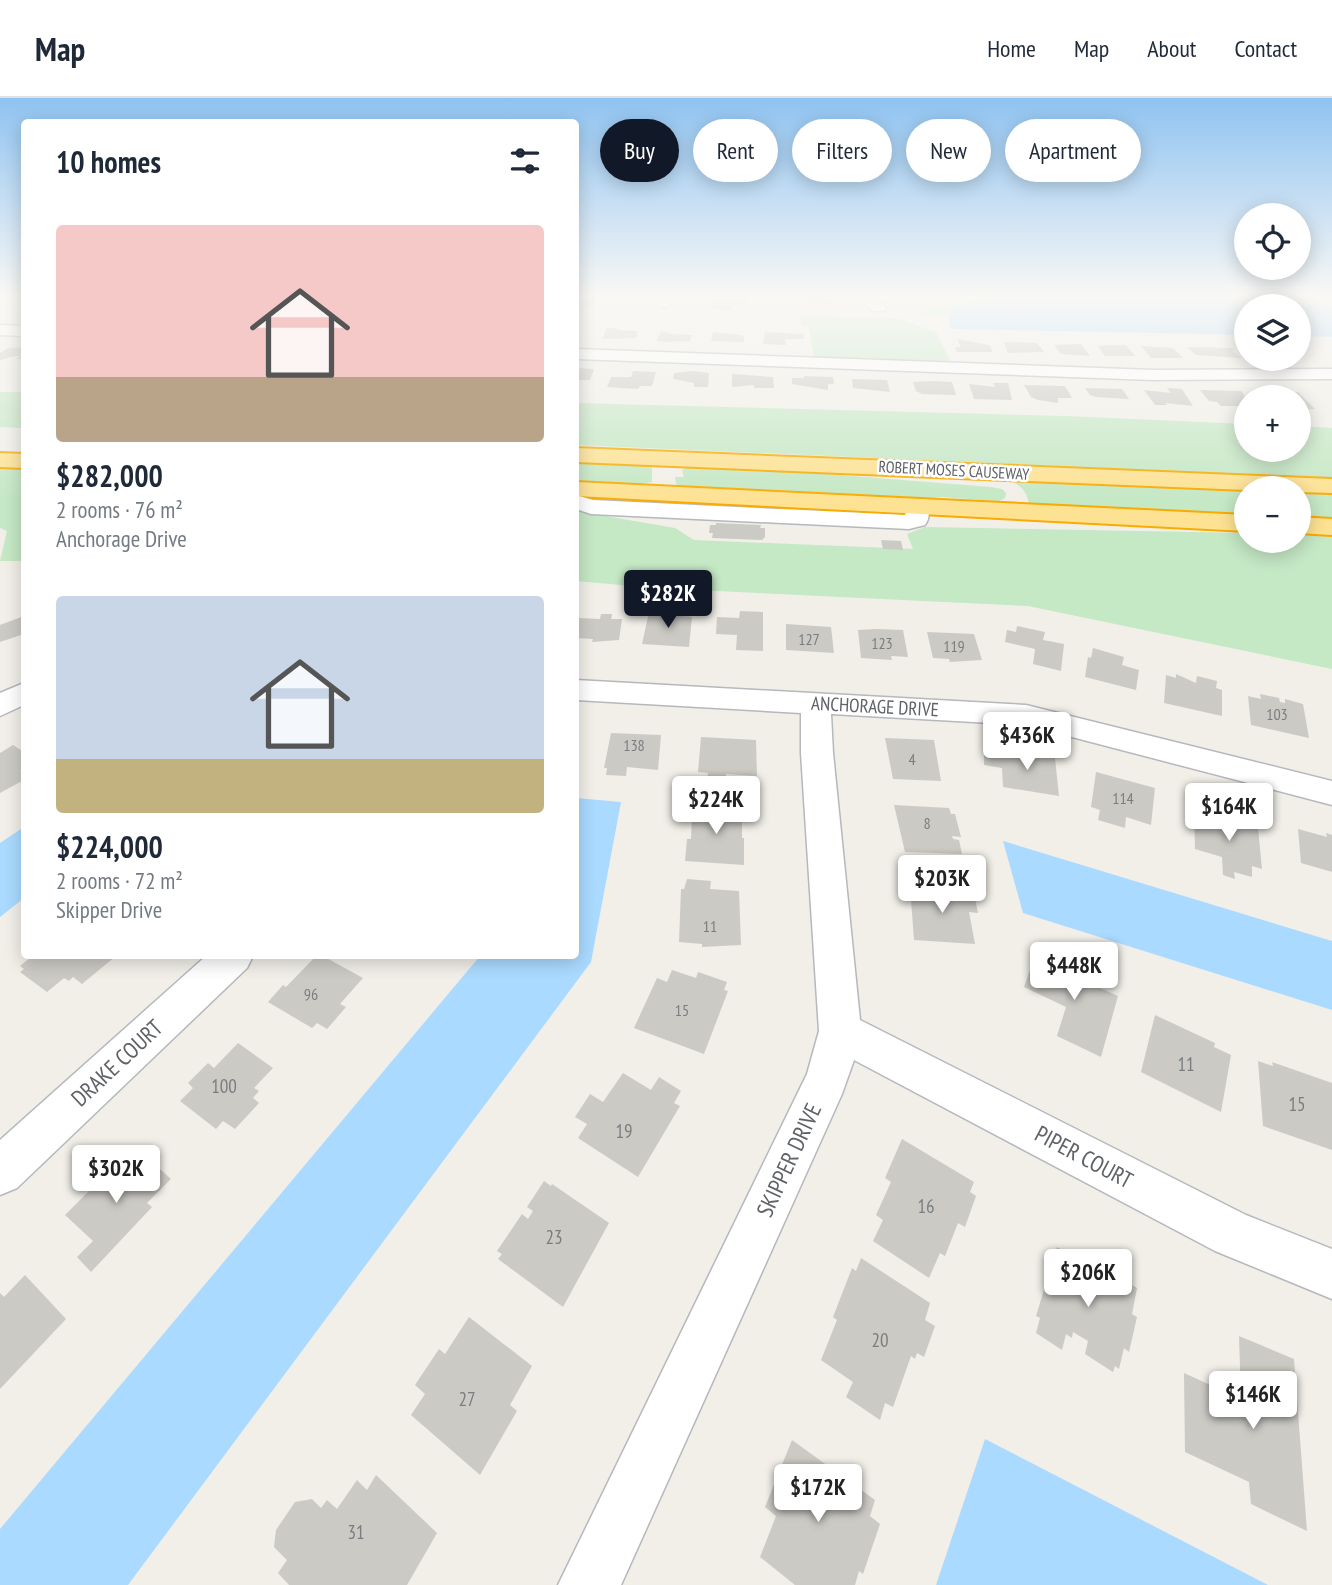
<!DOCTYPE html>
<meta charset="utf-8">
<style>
:root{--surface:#fff;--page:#f6f6f7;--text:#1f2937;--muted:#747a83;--line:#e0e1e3;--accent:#111827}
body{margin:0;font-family:"PT Sans Narrow",sans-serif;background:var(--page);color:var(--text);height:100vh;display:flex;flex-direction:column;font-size:26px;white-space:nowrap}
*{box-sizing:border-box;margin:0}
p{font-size:23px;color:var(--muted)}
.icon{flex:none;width:38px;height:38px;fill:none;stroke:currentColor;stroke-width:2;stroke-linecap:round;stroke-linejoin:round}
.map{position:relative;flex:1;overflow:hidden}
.details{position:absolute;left:21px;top:21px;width:558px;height:840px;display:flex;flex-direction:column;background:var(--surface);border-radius:7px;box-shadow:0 4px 18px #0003}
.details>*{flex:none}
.banner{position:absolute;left:600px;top:21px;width:626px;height:63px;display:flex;gap:14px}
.buttons{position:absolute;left:1234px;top:105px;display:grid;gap:14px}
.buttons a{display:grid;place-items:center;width:77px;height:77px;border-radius:50%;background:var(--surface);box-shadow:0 4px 18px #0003;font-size:35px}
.price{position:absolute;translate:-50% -60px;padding:0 16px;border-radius:7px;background:#fff;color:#222;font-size:23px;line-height:46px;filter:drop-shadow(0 2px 4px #0008)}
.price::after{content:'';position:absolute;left:50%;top:42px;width:21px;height:16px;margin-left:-10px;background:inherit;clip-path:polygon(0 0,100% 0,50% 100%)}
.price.current{background:var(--accent);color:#fff}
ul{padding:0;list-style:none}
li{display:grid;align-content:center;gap:14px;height:371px;padding:0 35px}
li span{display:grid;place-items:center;height:217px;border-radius:7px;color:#555}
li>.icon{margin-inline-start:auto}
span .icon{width:126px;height:126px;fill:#fffc;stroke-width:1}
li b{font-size:30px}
h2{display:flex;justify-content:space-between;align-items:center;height:84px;padding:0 35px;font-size:30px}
.chip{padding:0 24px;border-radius:32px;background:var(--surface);box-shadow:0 4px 18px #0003;font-size:24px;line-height:63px}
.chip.current{background:var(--accent);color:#fff}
header{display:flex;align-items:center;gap:42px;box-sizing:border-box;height:98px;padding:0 35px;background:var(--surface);border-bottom:2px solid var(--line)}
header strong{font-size:33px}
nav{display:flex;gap:38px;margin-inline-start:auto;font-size:24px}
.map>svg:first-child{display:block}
</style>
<header>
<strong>Map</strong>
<nav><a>Home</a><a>Map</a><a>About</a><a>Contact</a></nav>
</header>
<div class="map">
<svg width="1332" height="1487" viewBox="0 0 1332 1487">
<rect width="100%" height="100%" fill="#f1efe8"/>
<!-- green -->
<g fill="#c5e8c5">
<polygon points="968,196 1054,196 1054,197 1045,200 991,202 955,208 948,217 912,218"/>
<polygon points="801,218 896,220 936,234 952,267 814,259 809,230 801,227"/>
<polygon points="0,294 24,294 24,330 0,329"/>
<polygon points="576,305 1065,318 1246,326 1246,352 1298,352 1299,328 1332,330 1332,380 576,347"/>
<polygon points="576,363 652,369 652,384 624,389 576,386"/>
<polygon points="0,366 24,368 24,463 0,463 7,433 0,430"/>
<polygon points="686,370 827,376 991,389 1002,391 1006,395 1005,400 999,403 941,399 907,402 681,390 676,386 675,379 684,379 682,372"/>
<path d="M1006,380L1246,391V420L1029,409C1028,392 1021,388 1006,380Z"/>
<polygon points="1298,393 1332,395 1332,424 1299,422"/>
<polygon points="576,413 675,430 694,442 913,451 907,436 925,429 1246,435 1246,443 1298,443 1299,437 1332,438 1332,571 1028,508 655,490 576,483"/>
</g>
<!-- sand -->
<path fill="#fbf3d9" d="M1122,196H1278L1332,203V209C1263,197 1191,207 1122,196Z"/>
<!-- water -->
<g fill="#aadaff">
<path d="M1054,196C1141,196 1229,204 1317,206L1332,209V239L1299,238L1298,208H1246V237L951,231L948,217L955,208L991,202L1045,200Z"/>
<polygon points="576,700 621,704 591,864 128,1487 0,1487 0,1431 480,858 576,858"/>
<polygon points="24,729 24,800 0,819 0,745"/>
<polygon points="1003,743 1332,843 1332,912 1023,815"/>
<polygon points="985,1341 1268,1487 936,1487"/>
</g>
<!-- building -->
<g fill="#cccac5">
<polygon points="576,196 599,196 593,208 576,208"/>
<polygon points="812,196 830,196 830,206 811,204"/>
<polygon points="724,198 740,199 748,201 744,207 735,207 731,213 708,210"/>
<polygon points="606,230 617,230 617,232 638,233 636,240 603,241"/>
<polygon points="661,233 672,236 692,237 690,243 665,244 657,243"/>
<polygon points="713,234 740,237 744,239 744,244 711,243"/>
<polygon points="765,234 803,236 804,241 785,241 786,247 763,246"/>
<polygon points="957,241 989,247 993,254 957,254 955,249 961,249"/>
<polygon points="1004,244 1037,245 1044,254 1008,255"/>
<polygon points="1081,246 1090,258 1061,256 1054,247"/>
<polygon points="1126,247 1135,258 1105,258 1098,248"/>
<polygon points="1141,248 1173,250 1183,260 1151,260"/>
<polygon points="24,249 24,261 16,261 21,258 14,258 0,262 0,255 8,250"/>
<polygon points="1187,249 1229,250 1235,251 1232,253 1241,260 1196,257"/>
<polygon points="578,270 594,271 590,282 576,282"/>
<polygon points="633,273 656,274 652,288 640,288 638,291 607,289 611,279 631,279"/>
<polygon points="694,273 709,275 708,289 694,289 694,285 673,281 674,275"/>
<polygon points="732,276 773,279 774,290 754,290 754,287 732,289"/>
<polygon points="804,278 833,279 834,286 828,286 828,292 792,286 792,280 804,280"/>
<polygon points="852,281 887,282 890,294 853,290"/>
<polygon points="933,283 952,284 956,297 922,296 916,293 913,284"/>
<polygon points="993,285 1008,285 1012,302 974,301 969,286 995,289"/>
<polygon points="1024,287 1065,288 1072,300 1058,300 1058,305 1038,302 1031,299"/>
<polygon points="1085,290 1122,291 1129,301 1096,299 1090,297"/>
<polygon points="1167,290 1182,291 1193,308 1165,305 1167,307 1155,307 1144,292 1171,295"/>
<polygon points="1200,292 1241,293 1246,299 1246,308 1221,308 1217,304 1209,303"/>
<polygon points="1267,294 1298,294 1315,311 1298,312 1298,299 1273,299"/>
<polygon points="716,425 761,427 760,430 765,430 765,439 762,442 712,440 713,435 709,435 710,427 716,427"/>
<polygon points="881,442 901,443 903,452 883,451"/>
<polygon points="740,513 763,514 763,553 736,552 737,537 716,536 717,519 739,520"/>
<polygon points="649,514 692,519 689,549 642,546"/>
<polygon points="601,516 612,516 611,521 622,521 619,542 592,544 593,541 576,540 578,520 600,521"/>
<polygon points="24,518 24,536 0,544 0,527"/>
<polygon points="786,526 831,529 834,555 786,552"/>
<polygon points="1017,528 1045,534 1043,542 1064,546 1061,573 1033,566 1035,551 1005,544 1007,532 1016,534"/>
<polygon points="877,531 903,532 908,559 891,558 892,562 861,560 858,532"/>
<polygon points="927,534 974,536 982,562 950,564 949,561 933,560"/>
<polygon points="1093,550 1124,559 1122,567 1139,572 1136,592 1085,579 1088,559 1091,560"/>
<polygon points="1176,576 1196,585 1197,578 1217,583 1216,590 1222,592 1222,618 1164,605 1166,577 1176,580"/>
<polygon points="1260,596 1279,600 1280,604 1285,605 1285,601 1303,606 1309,640 1251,627 1248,598 1261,601"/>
<polygon points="611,635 661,637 658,672 627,669 626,678 606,677 607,670 604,670"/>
<polygon points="701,639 756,642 757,678 726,676 726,684 707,683 708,675 698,674"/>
<polygon points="885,640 934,642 941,683 893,681"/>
<polygon points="13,647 24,654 24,670 20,673 24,676 24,682 0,695 0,655"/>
<polygon points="1002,652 1055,660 1059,698 1003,689 1002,670 984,667 984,657 1002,660"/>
<polygon points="1096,674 1155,690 1151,727 1126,719 1125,730 1098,722 1100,712 1091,709"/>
<polygon points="698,707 738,709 738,720 742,720 742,740 744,740 744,767 685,763 687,741 691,741 692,717 697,717"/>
<polygon points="894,707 949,710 951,716 955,716 961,739 952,738 953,741 959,742 962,756 905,754"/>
<polygon points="1194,713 1218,720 1218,717 1258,730 1262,771 1252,768 1252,779 1234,774 1235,781 1223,777 1222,759 1195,751"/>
<polygon points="1298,731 1327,739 1326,735 1332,737 1332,774 1301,765"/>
<polygon points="687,781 711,783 710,791 739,793 741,847 702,849 702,846 679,844 681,791 684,791"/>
<polygon points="910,788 961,792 962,795 974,796 978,815 969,814 975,846 914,842"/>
<polygon points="1038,850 1068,863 1064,874 1118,898 1101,959 1057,938 1066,909 1024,889"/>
<polygon points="40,858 116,858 82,886 73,879 69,883 64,880 47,894 20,874 24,871 20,868 31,859 35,861"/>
<polygon points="316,858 323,858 363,880 340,906 346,909 327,931 317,925 312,930 268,904 283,887 286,889"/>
<polygon points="672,872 696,880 698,874 727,884 724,892 728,893 704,956 634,930 657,880 667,884"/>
<polygon points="1155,917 1215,945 1214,949 1231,957 1221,1014 1141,974"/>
<polygon points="238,945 273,970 254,990 259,993 253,1000 259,1005 235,1031 223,1023 216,1031 180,1003 193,990 188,985 208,965 214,970"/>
<polygon points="1258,963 1273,968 1272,964 1332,985 1332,1052 1263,1028"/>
<polygon points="623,975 651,992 659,979 681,993 674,1005 680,1008 638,1079 578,1040 587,1026 575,1019 590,996 603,1004"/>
<polygon points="902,1041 974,1084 970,1094 976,1098 965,1129 958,1125 945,1158 940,1155 929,1180 873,1143 883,1122 876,1117 891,1084 885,1080"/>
<polygon points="134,1048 171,1081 147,1105 152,1109 91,1174 77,1159 93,1143 65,1117"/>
<polygon points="544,1083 551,1088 552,1086 609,1125 563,1209 498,1161 502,1156 497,1153 522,1116 528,1121 533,1113 527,1109"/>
<polygon points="1057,1149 1092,1170 1094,1163 1137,1190 1132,1216 1137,1219 1129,1254 1124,1250 1119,1271 1115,1268 1113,1274 1085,1256 1088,1243 1073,1234 1072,1240 1066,1236 1062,1252 1036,1235 1040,1220 1036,1218"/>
<polygon points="861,1160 930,1205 925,1222 935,1228 924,1259 917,1255 915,1261 911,1258 893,1309 885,1305 880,1322 846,1299 853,1284 821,1262 837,1222 833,1219 852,1170 856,1173"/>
<polygon points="25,1177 66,1221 0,1291 0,1195 4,1199"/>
<polygon points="469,1219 532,1268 510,1307 517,1313 480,1377 411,1317 425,1296 415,1287 439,1251 445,1256"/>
<polygon points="1239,1238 1294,1261 1307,1433 1251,1406 1249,1384 1185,1354 1184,1275 1241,1301"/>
<polygon points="792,1342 875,1402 870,1418 880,1426 863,1476 859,1473 855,1487 795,1487 760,1459 776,1418 765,1409"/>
<polygon points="376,1377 437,1435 407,1487 289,1487 278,1475 287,1462 274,1449 276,1432 295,1404 312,1401 321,1410 327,1402 337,1411 357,1382 367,1392"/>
</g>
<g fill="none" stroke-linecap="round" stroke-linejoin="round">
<defs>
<g id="minor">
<polygon points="647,196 664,196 673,205 665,210 660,208"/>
<polygon points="858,196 874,196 886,210 884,213 872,213"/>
<polygon points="0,227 24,228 24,238 0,237"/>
<polygon points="576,251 1153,272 1332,271 1332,281 1153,282 576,261"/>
<path d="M576,397L593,402L905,417L909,404H925C930,411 930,420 925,427L909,431L591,416L576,411Z"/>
<polygon points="576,582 1026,607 1332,683 1332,707 1026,627 831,616 833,655 860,922 1246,1117 1332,1151 1332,1201 1215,1153 854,962 842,996 621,1487 558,1487 807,976 819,933 801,655 801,615 576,602"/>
<polygon points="24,585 24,607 0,618 0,595"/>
<polygon points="206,858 253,858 247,870 17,1090 0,1097 0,1042"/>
</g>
<g id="highway">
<polygon points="576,350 1332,381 1332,395 1298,394 1298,390 1246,392 576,364"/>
<polygon points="0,355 24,356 24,370 0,369"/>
<polygon points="576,384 1246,417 1246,433 576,398"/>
<polygon points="1298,419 1332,421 1332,437 1298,435"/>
</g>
</defs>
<!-- minor casing -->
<use href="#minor" stroke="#b5b8bc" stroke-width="3"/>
<!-- highway casing -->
<use href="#highway" stroke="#f9ab00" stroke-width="4"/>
<!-- minor -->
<use href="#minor" fill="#fff" fill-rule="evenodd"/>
<!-- highway -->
<use href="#highway" fill="#fde293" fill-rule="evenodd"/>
</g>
<!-- sky -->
<linearGradient id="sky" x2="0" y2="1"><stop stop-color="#8fc3f1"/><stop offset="0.49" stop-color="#f9f8f5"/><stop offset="1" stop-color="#f9f8f5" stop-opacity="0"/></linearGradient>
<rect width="1332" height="404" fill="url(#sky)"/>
<g text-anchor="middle" stroke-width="5" stroke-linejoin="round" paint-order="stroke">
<!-- far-street labels -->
<g font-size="16" fill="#5f6368" stroke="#fff">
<text transform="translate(954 372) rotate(3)" y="6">ROBERT MOSES CAUSEWAY</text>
</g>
<!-- number labels -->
<g font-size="16" fill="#7a7d7f">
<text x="809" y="547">127</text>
<text x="882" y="551">123</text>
<text x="954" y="554">119</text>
<text x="1277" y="622">103</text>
<text x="634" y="653">138</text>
<text x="912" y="667">4</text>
<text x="1123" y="706">114</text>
<text x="927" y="731">8</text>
<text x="710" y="834">11</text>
<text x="311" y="902">96</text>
<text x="682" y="918">15</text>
</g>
<!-- street labels -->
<g font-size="19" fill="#5f6368" stroke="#fff">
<text transform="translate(875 608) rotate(3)" y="7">ANCHORAGE DRIVE</text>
</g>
<!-- near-number labels -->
<g font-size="19" fill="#7a7d7f">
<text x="1186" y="973">11</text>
<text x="224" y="995">100</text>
<text x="1297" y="1013">15</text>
<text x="624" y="1040">19</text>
<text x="926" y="1115">16</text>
<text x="554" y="1146">23</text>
<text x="880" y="1249">20</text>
<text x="467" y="1308">27</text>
<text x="356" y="1441">31</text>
</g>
<!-- near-street labels -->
<g font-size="23" fill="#5f6368" stroke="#fff">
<text transform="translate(117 965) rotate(-43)" y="8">DRAKE COURT</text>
<text transform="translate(1084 1059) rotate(28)" y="8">PIPER COURT</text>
<text transform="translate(789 1062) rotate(-65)" y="8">SKIPPER DRIVE</text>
</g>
</g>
</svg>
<div class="buttons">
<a><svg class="icon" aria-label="locate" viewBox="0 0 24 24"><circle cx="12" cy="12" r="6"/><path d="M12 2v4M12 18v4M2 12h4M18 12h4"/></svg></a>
<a><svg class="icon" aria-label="layers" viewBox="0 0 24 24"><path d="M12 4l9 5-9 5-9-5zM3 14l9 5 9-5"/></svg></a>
<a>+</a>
<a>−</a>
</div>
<b class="price current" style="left:668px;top:532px">$282K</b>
<b class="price" style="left:1027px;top:674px">$436K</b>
<b class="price" style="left:716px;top:738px">$224K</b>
<b class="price" style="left:1229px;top:745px">$164K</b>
<b class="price" style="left:942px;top:817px">$203K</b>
<b class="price" style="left:1074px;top:904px">$448K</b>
<b class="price" style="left:116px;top:1107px">$302K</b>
<b class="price" style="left:1088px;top:1211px">$206K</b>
<b class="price" style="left:1253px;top:1333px">$146K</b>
<b class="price" style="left:818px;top:1426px">$172K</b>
<div class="banner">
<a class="chip current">Buy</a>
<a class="chip">Rent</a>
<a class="chip">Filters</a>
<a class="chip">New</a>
<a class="chip">Apartment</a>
</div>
<section class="details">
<h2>10 homes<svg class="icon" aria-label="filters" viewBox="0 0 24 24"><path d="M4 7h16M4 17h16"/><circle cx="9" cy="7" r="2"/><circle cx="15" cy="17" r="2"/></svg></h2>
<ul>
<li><span style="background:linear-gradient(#f6c9c9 70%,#b9a48a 0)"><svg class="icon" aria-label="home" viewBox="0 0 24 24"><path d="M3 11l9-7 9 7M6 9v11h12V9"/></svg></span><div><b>$282,000</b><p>2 rooms · 76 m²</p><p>Anchorage Drive</p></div></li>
<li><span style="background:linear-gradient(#c9d6e8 75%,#c2b280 0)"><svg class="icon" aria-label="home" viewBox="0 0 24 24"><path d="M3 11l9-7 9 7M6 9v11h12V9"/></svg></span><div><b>$224,000</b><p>2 rooms · 72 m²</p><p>Skipper Drive</p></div></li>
</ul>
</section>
</div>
